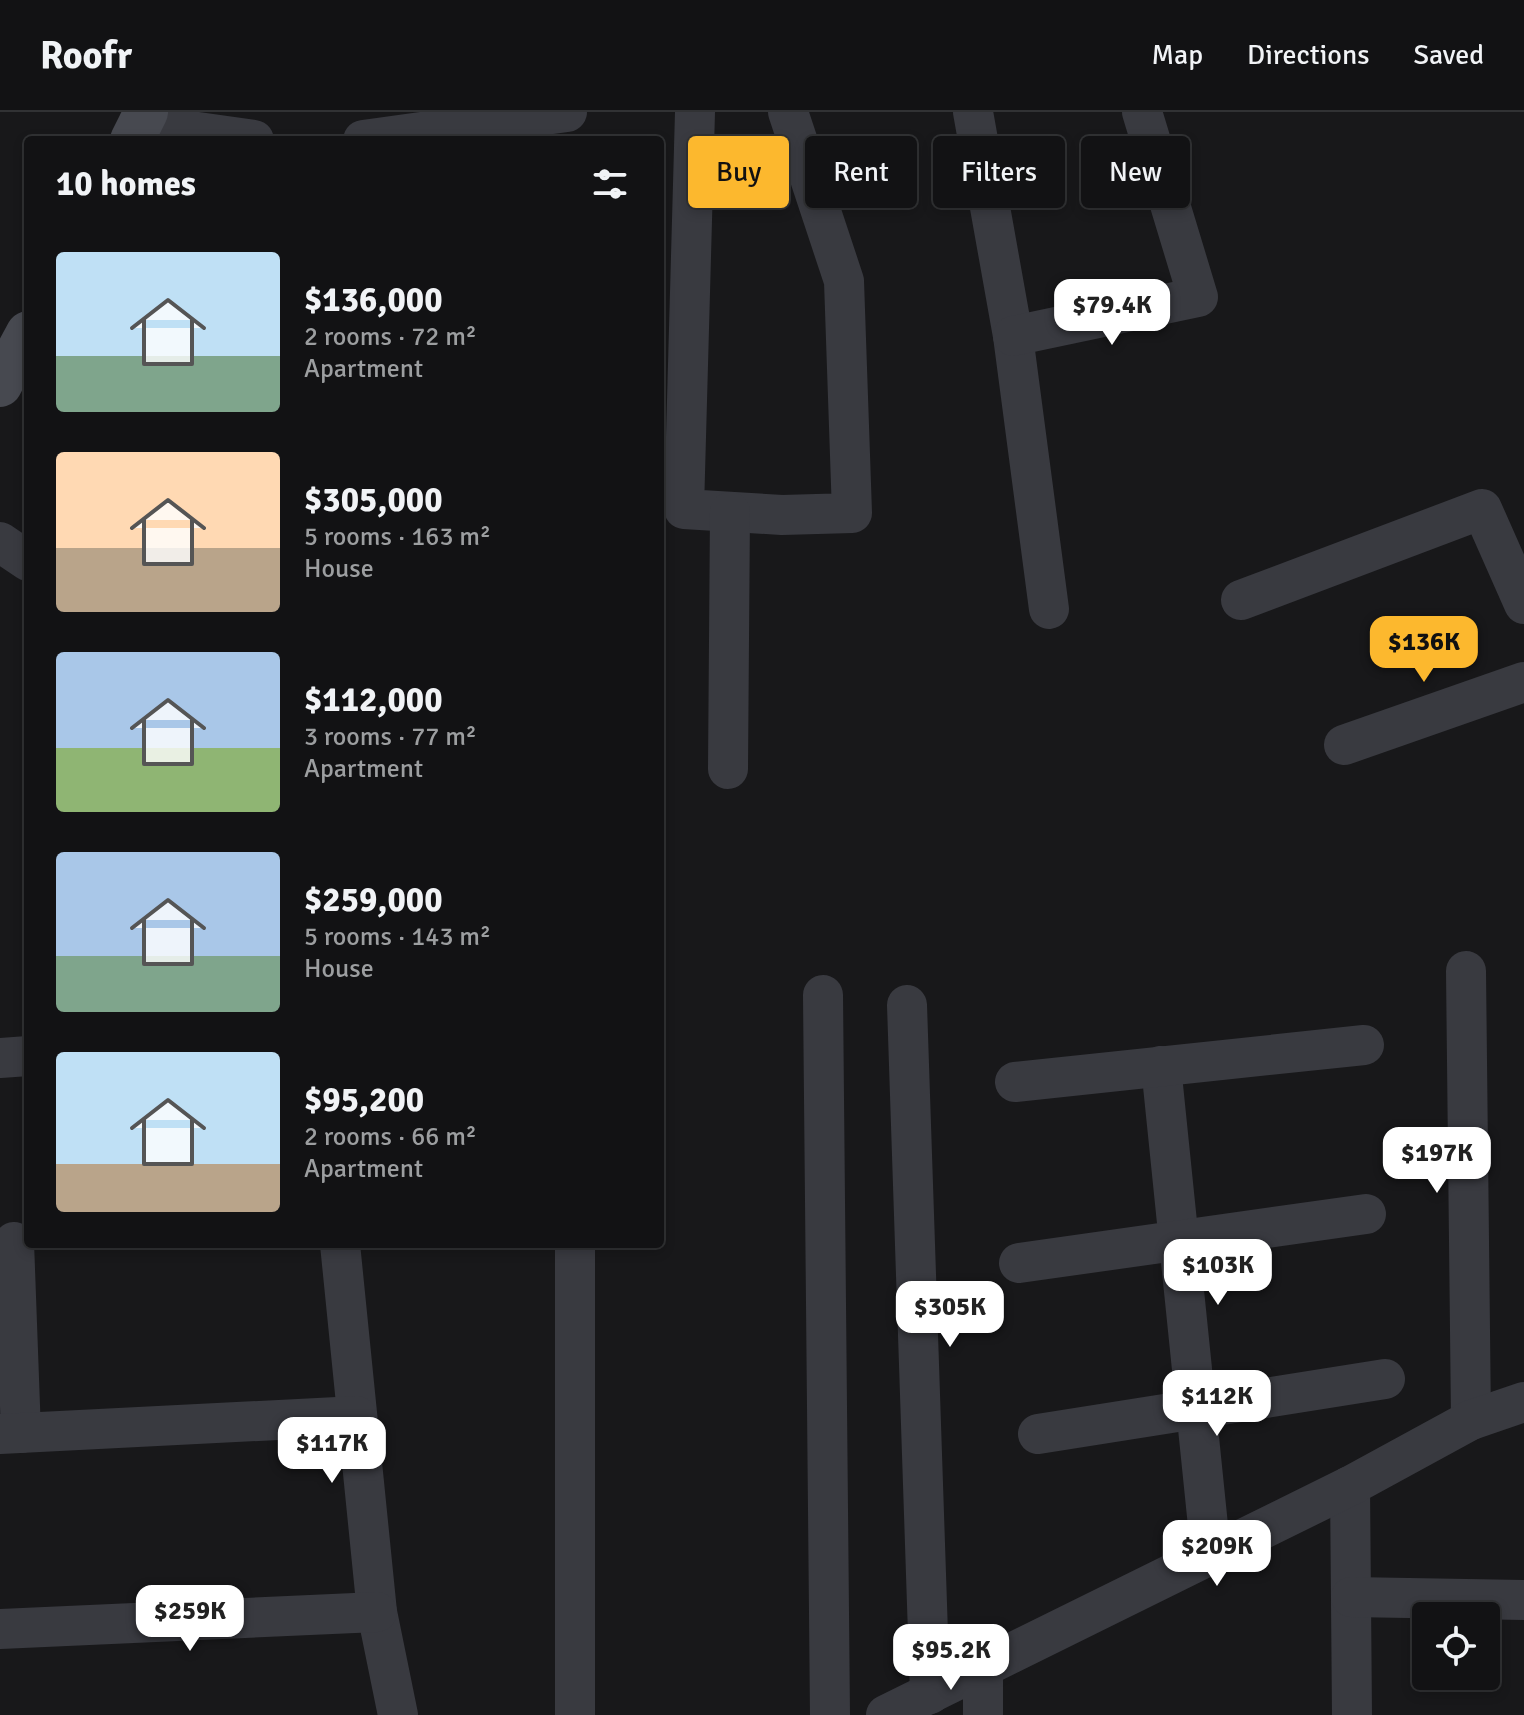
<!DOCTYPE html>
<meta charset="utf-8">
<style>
:root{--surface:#121214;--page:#1b1b1d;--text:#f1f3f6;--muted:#9c9ea0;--line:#313234;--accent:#fcb82e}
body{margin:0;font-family:Signika,sans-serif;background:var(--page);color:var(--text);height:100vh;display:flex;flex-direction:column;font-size:30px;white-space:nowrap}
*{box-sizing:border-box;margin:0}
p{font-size:26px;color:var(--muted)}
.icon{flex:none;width:44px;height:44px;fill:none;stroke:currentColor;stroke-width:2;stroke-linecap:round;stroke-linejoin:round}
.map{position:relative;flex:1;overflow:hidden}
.side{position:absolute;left:24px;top:24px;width:640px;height:1112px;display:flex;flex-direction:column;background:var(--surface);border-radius:8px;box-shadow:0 4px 12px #0003,0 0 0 2px var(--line)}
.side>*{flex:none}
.top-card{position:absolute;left:688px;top:24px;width:716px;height:72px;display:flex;gap:16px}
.fabs{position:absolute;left:1412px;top:1490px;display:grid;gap:16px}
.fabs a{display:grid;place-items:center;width:88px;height:88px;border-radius:8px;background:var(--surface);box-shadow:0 4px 12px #0003,0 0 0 2px var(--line);font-size:40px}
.price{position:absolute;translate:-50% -68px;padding:0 18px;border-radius:16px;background:#fff;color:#222;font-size:26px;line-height:52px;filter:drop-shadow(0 2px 4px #0008)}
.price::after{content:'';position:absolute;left:50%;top:48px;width:24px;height:18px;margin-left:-12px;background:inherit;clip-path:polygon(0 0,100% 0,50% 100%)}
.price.selected{background:var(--accent);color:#111}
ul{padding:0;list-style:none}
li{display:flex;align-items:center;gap:24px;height:200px;padding:0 32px}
li span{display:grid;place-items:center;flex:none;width:224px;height:160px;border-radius:8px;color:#555}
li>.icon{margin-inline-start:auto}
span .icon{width:96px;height:96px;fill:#fffc;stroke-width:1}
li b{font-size:34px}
h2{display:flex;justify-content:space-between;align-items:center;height:96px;padding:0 32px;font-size:34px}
.pill{padding:0 28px;border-radius:8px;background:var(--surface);box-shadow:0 4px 12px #0003,0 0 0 2px var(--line);font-size:28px;line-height:72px}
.pill.selected{background:var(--accent);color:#111}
header{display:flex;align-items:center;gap:48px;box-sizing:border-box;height:112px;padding:0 40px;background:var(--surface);border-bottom:2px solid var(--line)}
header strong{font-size:38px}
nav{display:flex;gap:44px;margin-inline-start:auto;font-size:28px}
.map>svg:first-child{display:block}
</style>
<header>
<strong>Roofr</strong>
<nav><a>Map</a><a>Directions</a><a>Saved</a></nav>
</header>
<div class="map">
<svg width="1524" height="1603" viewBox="0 0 1524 1603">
<rect width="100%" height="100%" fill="#18181a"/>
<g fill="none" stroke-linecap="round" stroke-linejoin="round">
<!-- street -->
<g stroke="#393a40" stroke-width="40">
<polyline points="695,0 684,397 782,403 852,401 844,169 788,0"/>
<polyline points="973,0 1013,224 1049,497"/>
<polyline points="141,12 254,28"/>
<polyline points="363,28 567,0"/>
<polyline points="1013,224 1198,185 1142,0"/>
<polyline points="0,430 28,449"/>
<polyline points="1241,488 1482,397 1524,492"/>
<polyline points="1344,633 1524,570"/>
<polyline points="728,657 730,400"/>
<polyline points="1466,859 1471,1308"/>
<polyline points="823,883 830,1603"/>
<polyline points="907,893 930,1582"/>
<polyline points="0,946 28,944"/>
<polyline points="1161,954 1211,1443"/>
<polyline points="1015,970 1364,933"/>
<polyline points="14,1130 21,1321"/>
<polyline points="340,1132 377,1500 398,1603"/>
<polyline points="1019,1151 1366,1102"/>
<polyline points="0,1322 357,1304"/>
<polyline points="1038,1322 1385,1267"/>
<polyline points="1350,1374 1352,1603"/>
<polyline points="1351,1485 1524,1488"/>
<polyline points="0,1517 377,1500"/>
<polyline points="575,1603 575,1132"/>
<polyline points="886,1603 1350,1374 1471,1308 1524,1290"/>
<polyline points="983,1603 983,1556"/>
</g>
<!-- secondary -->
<g stroke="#474950" stroke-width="44">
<polyline points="132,28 146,0"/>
<polyline points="0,273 28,221"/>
</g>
</g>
</svg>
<div class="fabs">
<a><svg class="icon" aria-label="locate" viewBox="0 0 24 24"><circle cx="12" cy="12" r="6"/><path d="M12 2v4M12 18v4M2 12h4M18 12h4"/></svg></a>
</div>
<b class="price" style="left:1112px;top:235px">$79.4K</b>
<b class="price selected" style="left:1424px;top:572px">$136K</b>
<b class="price" style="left:1437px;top:1083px">$197K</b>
<b class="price" style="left:1218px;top:1195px">$103K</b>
<b class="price" style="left:950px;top:1237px">$305K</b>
<b class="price" style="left:1217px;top:1326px">$112K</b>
<b class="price" style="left:332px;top:1373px">$117K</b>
<b class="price" style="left:1217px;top:1476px">$209K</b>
<b class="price" style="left:190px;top:1541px">$259K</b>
<b class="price" style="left:951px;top:1580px">$95.2K</b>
<div class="top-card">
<a class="pill selected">Buy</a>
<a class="pill">Rent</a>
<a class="pill">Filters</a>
<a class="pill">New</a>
</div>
<section class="side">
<h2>10 homes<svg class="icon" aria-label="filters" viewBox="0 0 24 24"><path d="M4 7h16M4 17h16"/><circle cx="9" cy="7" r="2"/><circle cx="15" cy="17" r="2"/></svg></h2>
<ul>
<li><span style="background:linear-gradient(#bfe0f5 65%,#7fa58c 0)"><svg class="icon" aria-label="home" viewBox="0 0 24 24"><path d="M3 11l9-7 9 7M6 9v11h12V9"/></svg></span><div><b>$136,000</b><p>2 rooms · 72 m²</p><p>Apartment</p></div></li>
<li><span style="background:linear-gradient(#ffd9b3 60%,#b9a48a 0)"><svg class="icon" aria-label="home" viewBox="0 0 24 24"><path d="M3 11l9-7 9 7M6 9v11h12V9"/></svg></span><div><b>$305,000</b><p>5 rooms · 163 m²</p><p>House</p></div></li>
<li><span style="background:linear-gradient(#a9c7e8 60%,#8fb573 0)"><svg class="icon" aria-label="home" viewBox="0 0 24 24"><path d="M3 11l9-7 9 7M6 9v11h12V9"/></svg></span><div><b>$112,000</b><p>3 rooms · 77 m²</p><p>Apartment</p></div></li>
<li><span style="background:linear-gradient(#a9c7e8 65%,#7fa58c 0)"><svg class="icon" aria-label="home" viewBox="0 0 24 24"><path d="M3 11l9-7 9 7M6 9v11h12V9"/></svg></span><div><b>$259,000</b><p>5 rooms · 143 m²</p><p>House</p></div></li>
<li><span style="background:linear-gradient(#bfe0f5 70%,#b9a48a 0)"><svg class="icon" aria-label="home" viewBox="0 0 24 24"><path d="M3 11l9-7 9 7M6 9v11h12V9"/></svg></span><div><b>$95,200</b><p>2 rooms · 66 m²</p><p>Apartment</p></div></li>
</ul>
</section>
</div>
